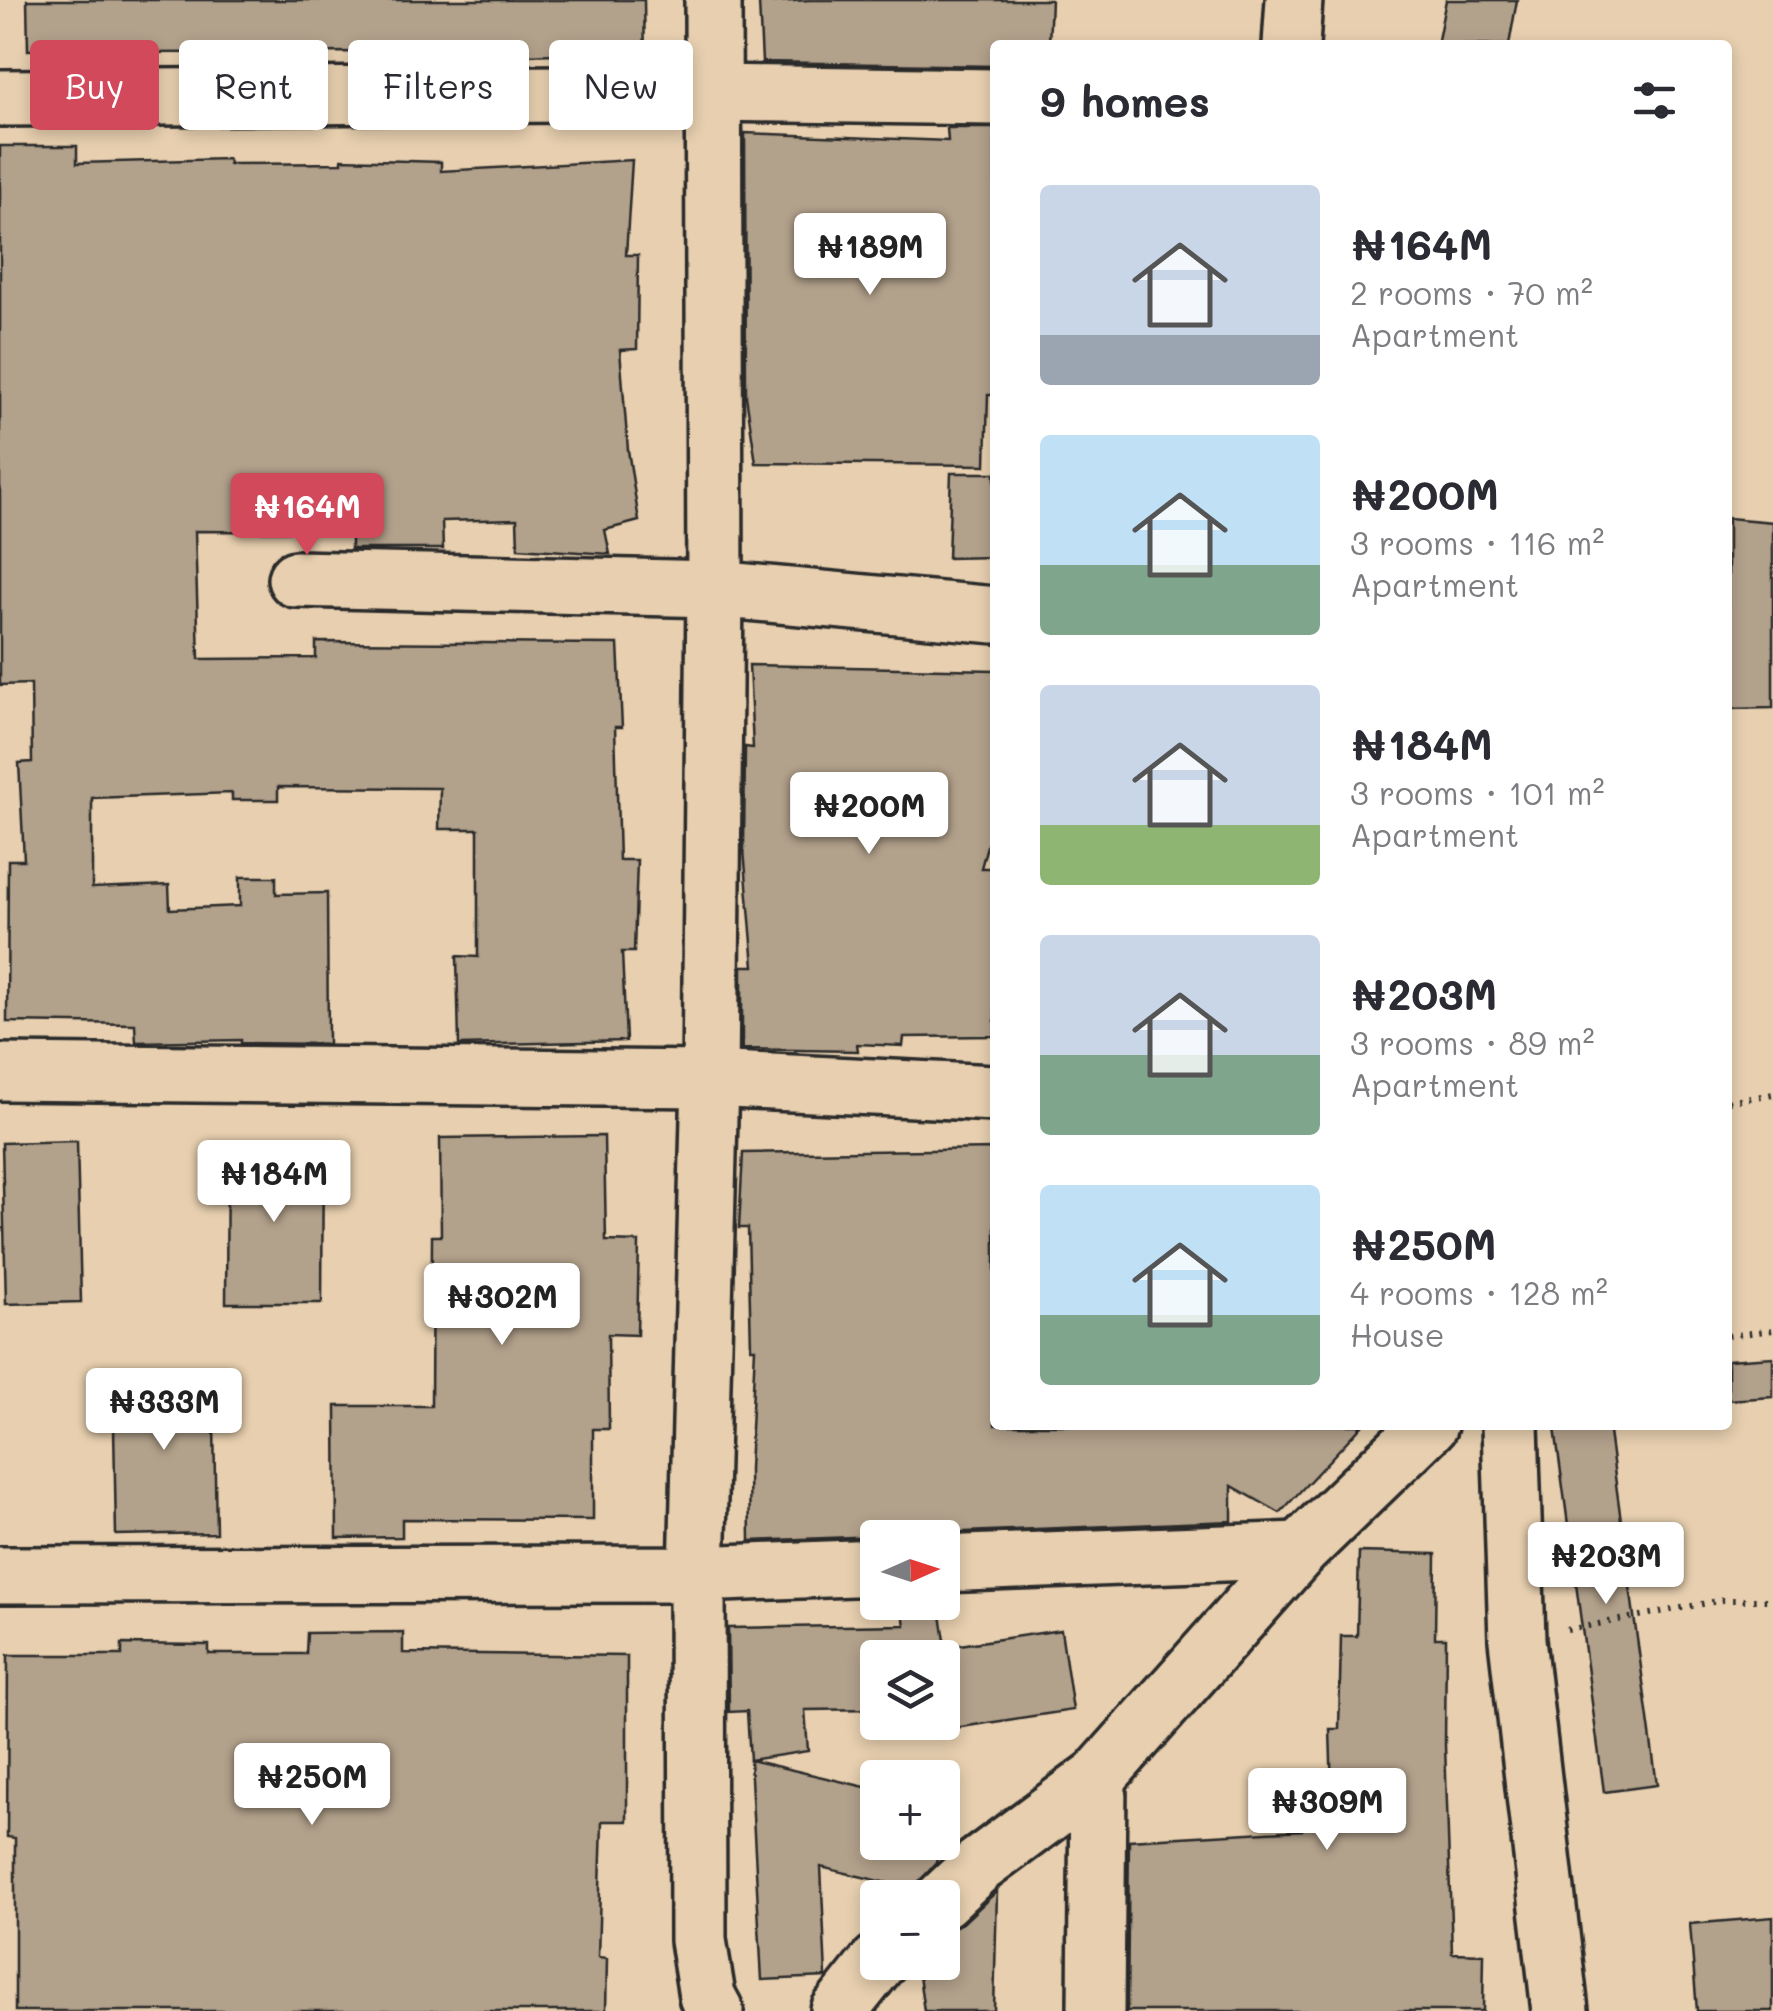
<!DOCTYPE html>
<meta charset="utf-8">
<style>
:root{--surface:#fff;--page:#f2f2f3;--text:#2b2b33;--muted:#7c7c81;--accent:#d1495b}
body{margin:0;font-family:Mali,sans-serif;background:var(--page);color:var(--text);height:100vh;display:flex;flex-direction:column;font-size:38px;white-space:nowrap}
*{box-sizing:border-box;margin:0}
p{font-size:32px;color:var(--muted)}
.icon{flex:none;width:55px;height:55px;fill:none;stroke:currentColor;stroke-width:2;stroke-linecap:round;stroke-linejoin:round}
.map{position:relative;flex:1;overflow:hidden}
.details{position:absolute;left:990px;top:40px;width:742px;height:1390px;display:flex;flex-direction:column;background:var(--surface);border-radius:10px;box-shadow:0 5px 15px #0003}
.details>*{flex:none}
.guide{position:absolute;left:30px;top:40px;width:810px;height:90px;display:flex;gap:20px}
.needle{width:65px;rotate:87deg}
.fabs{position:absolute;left:860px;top:1520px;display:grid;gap:20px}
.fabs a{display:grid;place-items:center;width:100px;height:100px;border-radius:10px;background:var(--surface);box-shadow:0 5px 15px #0003;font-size:50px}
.price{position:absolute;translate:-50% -85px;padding:0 22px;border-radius:10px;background:#fff;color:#222;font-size:32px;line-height:65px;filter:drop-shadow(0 2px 5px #0008)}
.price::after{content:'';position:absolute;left:50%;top:60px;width:30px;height:22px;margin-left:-15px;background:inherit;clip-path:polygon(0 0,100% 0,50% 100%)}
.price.current{background:var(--accent);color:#fff}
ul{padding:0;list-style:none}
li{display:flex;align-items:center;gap:30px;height:250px;padding:0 50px}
li span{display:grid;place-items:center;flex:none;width:280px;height:200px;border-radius:10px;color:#555}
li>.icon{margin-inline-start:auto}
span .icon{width:120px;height:120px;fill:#fffc;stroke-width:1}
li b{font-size:42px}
h2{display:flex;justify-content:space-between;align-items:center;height:120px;padding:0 50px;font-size:42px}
.tag{padding:0 35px;border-radius:10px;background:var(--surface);box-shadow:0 5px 15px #0003;font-size:35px;line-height:90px}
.tag.current{background:var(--accent);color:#fff}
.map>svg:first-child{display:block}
</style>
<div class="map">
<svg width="1773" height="2011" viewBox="0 0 1773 2011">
<rect width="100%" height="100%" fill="#e7cfaf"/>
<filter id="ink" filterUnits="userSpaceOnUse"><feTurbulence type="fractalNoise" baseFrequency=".01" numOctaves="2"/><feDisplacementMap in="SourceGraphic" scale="20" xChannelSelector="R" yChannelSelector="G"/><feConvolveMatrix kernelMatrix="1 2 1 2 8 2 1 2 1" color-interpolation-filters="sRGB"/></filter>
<g filter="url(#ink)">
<!-- building -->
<g fill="#b2a18b" stroke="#2b2b2b" stroke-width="2.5">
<polygon points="27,0 644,0 645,62 556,63 556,54 450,57 373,52 134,53 134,48 28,50"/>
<polygon points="810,0 1051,0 1049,45 995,45 995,66 762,62 759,3"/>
<polygon points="1446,0 1517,0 1509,45 1437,45"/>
<polygon points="947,128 995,128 995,395 988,395 986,465 756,463 746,396 745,133 948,141"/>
<polygon points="0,146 77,146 77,163 228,159 229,164 342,163 342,159 441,162 441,171 632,160 626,255 638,255 637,349 620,350 628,450 639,521 605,530 610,554 518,548 517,519 442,521 443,549 351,549 351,532 195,531 199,659 316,658 316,642 618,644 622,727 615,727 619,860 637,860 634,952 622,952 626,1041 459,1045 457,956 478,957 478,829 439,829 440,788 278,787 278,800 232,800 232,793 92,798 92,888 169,885 170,909 240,906 240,877 276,877 276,894 327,893 328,1044 241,1043 241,1040 136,1042 135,1024 7,1022 8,860 24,860 19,763 32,762 31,684 0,685"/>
<polygon points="951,473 995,473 995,557 948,558"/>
<polygon points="1728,518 1773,522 1773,708 1728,709"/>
<polygon points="749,665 995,670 995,816 981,868 995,868 995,1036 904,1037 903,1046 857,1044 858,1051 742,1049 742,966 754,966 744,850 745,747 753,748"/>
<polygon points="604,1136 606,1241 639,1242 637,1335 608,1334 609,1429 593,1429 593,1520 402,1519 402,1537 337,1538 336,1406 431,1406 432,1236 441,1236 440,1138"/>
<polygon points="77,1141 81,1302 6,1304 2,1143"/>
<polygon points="227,1147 323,1148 322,1303 226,1303"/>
<polygon points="995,1149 995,1425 1362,1425 1280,1513 1232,1486 1232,1521 941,1533 926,1538 877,1536 750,1541 749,1469 755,1348 751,1348 748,1228 739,1228 743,1153"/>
<polygon points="1773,1357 1773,1397 1728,1400 1728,1360"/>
<polygon points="213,1371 216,1533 116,1535 113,1373"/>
<polygon points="1574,1425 1608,1425 1657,1785 1604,1792 1555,1428"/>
<polygon points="1359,1552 1436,1554 1435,1638 1446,1638 1445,1745 1452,1953 1484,1954 1483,2011 1127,2011 1129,1840 1302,1830 1302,1824 1333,1823 1330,1729 1339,1729 1341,1636 1357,1636"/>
<polygon points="901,1602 939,1602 946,1647 1061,1630 1073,1710 921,1733 919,1722 942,1722 942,1658 878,1658 878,1709 805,1710 808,1751 750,1760 747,1711 729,1712 728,1628 905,1625"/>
<polygon points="403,1632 403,1653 627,1656 627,1821 602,1821 598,1957 607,1958 606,2011 15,2011 15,1838 7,1837 8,1655 122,1655 122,1644 209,1645 209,1654 306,1654 307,1633"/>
<polygon points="750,1760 878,1790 878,1842 941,1842 936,1863 913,1889 821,1867 826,1977 762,1980"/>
<polygon points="997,1891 994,2011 924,2011 917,1962 942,1962 942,1930 963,1923"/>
<polygon points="1773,1917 1773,2011 1697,2011 1690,1924"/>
</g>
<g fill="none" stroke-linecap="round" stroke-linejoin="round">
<defs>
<g id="minor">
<polyline points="713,0 715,589 710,1079 697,1574 698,1940 707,1996 715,2011"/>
<polyline points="0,98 713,93 995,97"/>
<polyline points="296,579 715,589 995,615"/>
<polyline points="0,1072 710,1079 995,1093"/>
<polyline points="942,1564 1300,1550"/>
<polyline points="0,1575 697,1574 878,1567"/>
<polyline points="942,1900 978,1866 1098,1777 1300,1550 1429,1425"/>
<polyline points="839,2011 878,1962"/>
<polyline points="1096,2011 1098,1777"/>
</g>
<g id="tertiary">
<polyline points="1291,45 1294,0"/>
<polyline points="1510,1425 1517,1640 1560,2011"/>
</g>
</defs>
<!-- minor casing -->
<use href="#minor" stroke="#2b2b2b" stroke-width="62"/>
<!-- tertiary casing -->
<use href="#tertiary" stroke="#2b2b2b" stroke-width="62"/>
<!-- path -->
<g stroke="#2b2b2b" stroke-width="6" stroke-dasharray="2.5 8" stroke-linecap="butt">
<polyline points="1728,1102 1773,1094"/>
<polyline points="1728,1336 1773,1330"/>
<polyline points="1567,1630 1723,1600 1773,1600"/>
</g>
<!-- minor -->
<use href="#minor" stroke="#e7cfaf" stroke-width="55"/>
<!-- tertiary -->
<use href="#tertiary" stroke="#e7cfaf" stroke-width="55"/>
</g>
</g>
</svg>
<div class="fabs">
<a><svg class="needle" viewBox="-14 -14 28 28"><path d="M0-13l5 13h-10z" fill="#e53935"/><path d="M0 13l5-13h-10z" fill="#7c7c81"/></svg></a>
<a><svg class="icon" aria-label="layers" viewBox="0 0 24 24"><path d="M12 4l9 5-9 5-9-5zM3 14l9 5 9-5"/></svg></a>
<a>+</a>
<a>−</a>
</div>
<b class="price" style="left:870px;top:298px">₦189M</b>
<b class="price current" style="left:307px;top:558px">₦164M</b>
<b class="price" style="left:869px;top:857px">₦200M</b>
<b class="price" style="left:274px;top:1225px">₦184M</b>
<b class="price" style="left:502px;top:1348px">₦302M</b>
<b class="price" style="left:164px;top:1453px">₦333M</b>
<b class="price" style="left:1606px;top:1607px">₦203M</b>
<b class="price" style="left:312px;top:1828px">₦250M</b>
<b class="price" style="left:1327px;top:1853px">₦309M</b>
<div class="guide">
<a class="tag current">Buy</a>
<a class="tag">Rent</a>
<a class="tag">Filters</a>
<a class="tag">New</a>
</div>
<section class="details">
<h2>9 homes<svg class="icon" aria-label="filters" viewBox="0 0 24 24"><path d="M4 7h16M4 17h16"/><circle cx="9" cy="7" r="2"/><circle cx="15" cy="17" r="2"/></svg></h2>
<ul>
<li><span style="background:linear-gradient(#c9d6e8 75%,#9aa5b1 0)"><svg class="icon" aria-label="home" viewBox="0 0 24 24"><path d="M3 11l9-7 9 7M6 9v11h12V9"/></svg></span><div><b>₦164M</b><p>2 rooms · 70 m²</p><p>Apartment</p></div></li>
<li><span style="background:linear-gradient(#bfe0f5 65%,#7fa58c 0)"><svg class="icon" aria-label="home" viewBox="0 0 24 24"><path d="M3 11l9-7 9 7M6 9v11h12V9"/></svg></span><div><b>₦200M</b><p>3 rooms · 116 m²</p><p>Apartment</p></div></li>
<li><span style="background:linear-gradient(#c9d6e8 70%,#8fb573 0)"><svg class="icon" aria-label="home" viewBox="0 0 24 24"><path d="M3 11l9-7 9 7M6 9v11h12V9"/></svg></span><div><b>₦184M</b><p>3 rooms · 101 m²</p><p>Apartment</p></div></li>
<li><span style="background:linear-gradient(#c9d6e8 60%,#7fa58c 0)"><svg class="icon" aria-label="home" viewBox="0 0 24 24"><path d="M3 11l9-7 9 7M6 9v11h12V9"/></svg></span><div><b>₦203M</b><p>3 rooms · 89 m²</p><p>Apartment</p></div></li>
<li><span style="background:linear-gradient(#bfe0f5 65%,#7fa58c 0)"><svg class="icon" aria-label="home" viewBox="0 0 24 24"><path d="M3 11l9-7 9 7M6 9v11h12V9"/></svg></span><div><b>₦250M</b><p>4 rooms · 128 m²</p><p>House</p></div></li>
</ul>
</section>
</div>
